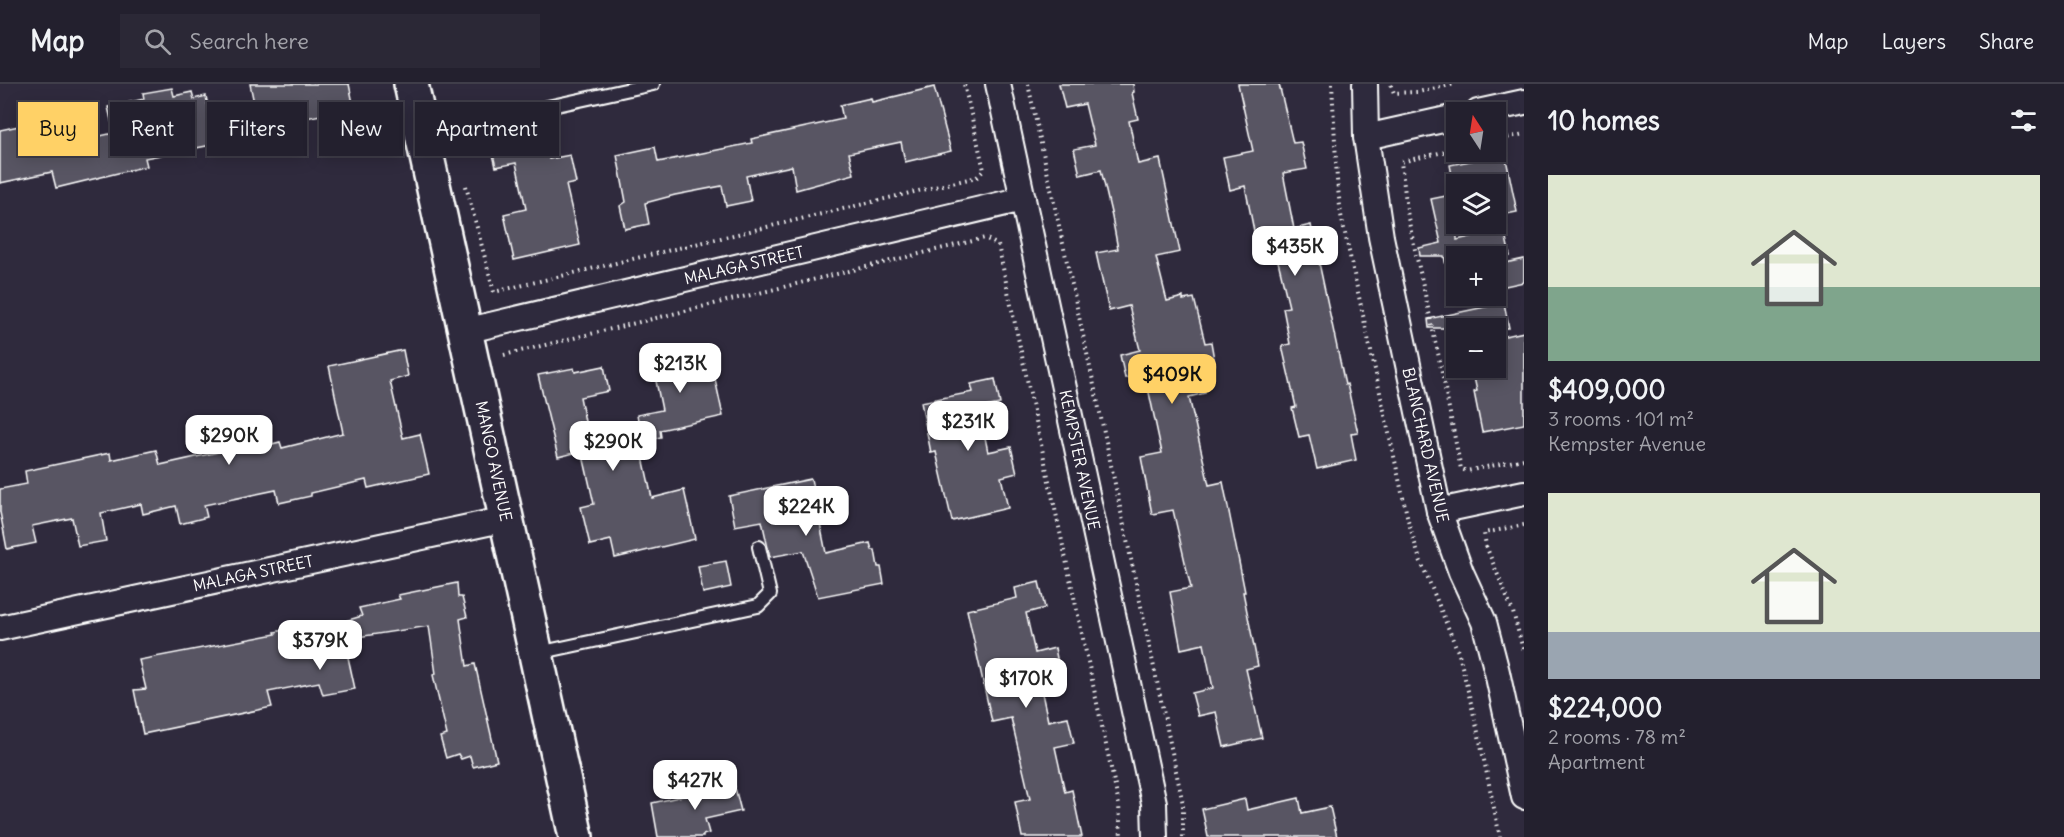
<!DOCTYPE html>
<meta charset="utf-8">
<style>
:root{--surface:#23202e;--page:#2b2836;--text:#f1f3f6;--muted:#a3a3aa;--line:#403e4a;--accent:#ffd166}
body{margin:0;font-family:Delius,sans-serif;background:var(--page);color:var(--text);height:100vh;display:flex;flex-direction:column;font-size:22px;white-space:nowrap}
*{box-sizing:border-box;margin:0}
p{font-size:20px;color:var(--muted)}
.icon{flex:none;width:33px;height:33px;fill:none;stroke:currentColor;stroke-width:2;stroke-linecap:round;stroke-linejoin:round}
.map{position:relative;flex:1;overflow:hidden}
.drawer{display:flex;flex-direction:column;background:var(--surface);width:540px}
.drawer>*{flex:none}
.guide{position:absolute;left:18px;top:18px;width:570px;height:54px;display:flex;gap:12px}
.needle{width:39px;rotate:348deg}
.buttons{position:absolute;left:1446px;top:18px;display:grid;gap:12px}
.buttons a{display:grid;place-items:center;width:60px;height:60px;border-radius:0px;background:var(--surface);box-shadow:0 3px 15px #0003,0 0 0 2px var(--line);font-size:30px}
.price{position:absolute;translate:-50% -51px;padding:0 14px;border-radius:12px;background:#fff;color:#222;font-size:20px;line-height:39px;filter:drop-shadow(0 2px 3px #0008)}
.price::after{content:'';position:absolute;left:50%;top:36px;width:18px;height:14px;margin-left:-9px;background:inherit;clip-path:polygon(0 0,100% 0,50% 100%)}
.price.selected{background:var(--accent);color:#111}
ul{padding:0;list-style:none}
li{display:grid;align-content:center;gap:12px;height:318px;padding:0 24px}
li span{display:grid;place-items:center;height:186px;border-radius:0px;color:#555}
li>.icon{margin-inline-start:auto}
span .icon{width:108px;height:108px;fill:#fffc;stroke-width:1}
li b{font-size:26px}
h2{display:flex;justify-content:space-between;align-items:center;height:72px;padding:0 24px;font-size:26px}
.pill{padding:0 21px;border-radius:0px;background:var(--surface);box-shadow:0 3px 15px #0003,0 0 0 2px var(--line);font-size:21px;line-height:54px}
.pill.selected{background:var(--accent);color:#111}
header{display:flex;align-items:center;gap:36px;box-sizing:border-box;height:84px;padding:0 30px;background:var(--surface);border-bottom:2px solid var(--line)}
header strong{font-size:28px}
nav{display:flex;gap:33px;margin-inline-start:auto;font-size:21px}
.search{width:420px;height:54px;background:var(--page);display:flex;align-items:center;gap:15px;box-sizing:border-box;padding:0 21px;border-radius:0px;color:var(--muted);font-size:22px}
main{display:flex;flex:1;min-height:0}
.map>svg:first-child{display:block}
</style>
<header>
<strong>Map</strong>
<div class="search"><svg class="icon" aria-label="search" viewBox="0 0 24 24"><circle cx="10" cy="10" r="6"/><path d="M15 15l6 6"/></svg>Search here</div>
<nav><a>Map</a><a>Layers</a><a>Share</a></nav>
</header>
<main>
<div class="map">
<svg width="1524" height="753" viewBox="0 0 1524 753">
<rect width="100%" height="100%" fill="#2f2a3d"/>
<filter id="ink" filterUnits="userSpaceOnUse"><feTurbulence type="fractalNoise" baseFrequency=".0167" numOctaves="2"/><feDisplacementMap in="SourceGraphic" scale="12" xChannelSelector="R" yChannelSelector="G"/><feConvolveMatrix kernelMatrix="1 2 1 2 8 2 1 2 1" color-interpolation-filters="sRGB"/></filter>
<g filter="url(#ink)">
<!-- building -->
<g fill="#595564" stroke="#fff" stroke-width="1.5">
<polygon points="250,0 349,0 354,24 282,39 284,50 232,61 232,57 145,74 147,82 56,104 52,88 0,99 0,46 33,39 36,53 66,46 68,59 114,49 108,23 144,15 143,9 172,4 174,12 192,8 194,15 206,12 209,28 254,19"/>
<polygon points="1059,0 1133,0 1134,8 1132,9 1138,35 1129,37 1138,80 1160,75 1180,168 1156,173 1167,217 1183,213 1183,216 1194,214 1205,259 1211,258 1215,281 1200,284 1205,309 1189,313 1209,401 1223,398 1245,508 1243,508 1258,582 1246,585 1262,654 1224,663 1216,628 1198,632 1192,609 1213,604 1204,560 1181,565 1170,508 1191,504 1173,426 1152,430 1141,373 1162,369 1145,290 1125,294 1120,271 1140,266 1129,222 1109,227 1096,169 1118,165 1112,133 1101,86 1080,91 1074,65 1095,61 1085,20 1065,24"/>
<polygon points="1238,0 1279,0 1293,59 1301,58 1307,85 1283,89 1294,145 1311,141 1345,301 1347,300 1358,349 1351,350 1356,376 1317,385 1309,351 1299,353 1292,324 1296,323 1282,262 1290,260 1283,224 1289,223 1277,173 1260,177 1245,102 1230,106 1223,73 1253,67"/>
<polygon points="934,3 951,67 905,78 901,58 849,69 854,90 796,106 792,82 746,92 751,117 726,122 722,102 675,111 645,119 649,140 625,145 620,122 626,118 617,71 655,63 658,78 752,59 751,55 843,35 840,21 871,14 872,18"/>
<polygon points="510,54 517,64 546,58 549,75 570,71 576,99 566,101 580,161 514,176 504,130 526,125 516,79 496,83 490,58"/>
<polygon points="1505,70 1517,128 1496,132 1496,100 1454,100 1450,81"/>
<polygon points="1456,110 1457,156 1504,145 1510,172 1456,172 1456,191 1448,192 1444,172 1420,172 1419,164 1441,159 1431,115"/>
<polygon points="1524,175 1524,198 1496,204 1496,181"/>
<polygon points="1504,219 1509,244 1429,244 1428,235"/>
<polygon points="1524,248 1524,340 1482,348 1474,308 1477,307 1472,284 1496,284 1496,254"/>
<polygon points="676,263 681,283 711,276 723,332 660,346 661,353 642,357 637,331 662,326 650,268"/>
<polygon points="403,266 408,292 390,297 403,354 420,350 429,390 368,404 366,396 311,409 311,412 279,419 276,406 204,421 207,433 180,440 176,422 143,430 141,420 101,429 106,457 78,462 72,434 32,442 36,459 7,465 0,428 0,405 27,400 25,387 110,369 111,376 156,366 160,381 263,358 264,362 280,358 282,364 343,349 329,282"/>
<polygon points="604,282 609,307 580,313 588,352 636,341 652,414 684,406 695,455 615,474 611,456 590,461 581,423 594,420 582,367 558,373 538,291 574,284 575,288"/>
<polygon points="995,295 1000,320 979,324 988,368 1011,363 1017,389 1001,393 1008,424 952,437 936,368 931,369 921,318 973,308 971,300"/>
<polygon points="811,395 826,469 870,459 872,466 875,466 878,483 881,483 884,500 818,513 803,467 770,473 762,437 735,442 729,412"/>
<polygon points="726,477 731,503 703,509 698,482"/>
<polygon points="1039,498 1045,524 1026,529 1035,569 1055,564 1060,590 1039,595 1048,637 1068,633 1074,659 1055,663 1065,708 1072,706 1082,753 1022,753 1015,718 1030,715 1011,634 992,638 967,526 1017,514 1015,504"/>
<polygon points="457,499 458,513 462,513 467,533 460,535 467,582 475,580 497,677 473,683 470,672 461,675 458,670 446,674 440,653 447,651 433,591 436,590 429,542 344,555 355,605 323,611 319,598 268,608 272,623 143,650 134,606 146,605 139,576 276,550 275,548 303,542 305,549 362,532 359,524 400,515 398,511"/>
<polygon points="733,696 741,727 705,735 709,749 703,751 703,753 658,753 652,719 714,705 713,702"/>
<polygon points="1299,714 1302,729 1330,723 1337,753 1208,753 1202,725 1245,715 1247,726"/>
</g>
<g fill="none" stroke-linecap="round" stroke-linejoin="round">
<defs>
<g id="lane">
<polyline points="424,50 653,0"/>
<polyline points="538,569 758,522 770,510 759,463"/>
</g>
<g id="street">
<polyline points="998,0 1154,719 1155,753"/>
<polyline points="1365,0 1366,53 1381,153 1439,427 1461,488 1484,538 1497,588 1524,713"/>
<polyline points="1478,28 1524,18"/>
<polyline points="1366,53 1456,33"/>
<polyline points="465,247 1023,115"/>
<polyline points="1439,427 1524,409"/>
<polyline points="0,544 506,435"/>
</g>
<polyline id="secondary" points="411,0 576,753"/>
</defs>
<!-- lane casing -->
<use href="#lane" stroke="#fff" stroke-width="16"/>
<!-- street casing -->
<use href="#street" stroke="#fff" stroke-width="28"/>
<!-- secondary casing -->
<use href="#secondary" stroke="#fff" stroke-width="38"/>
<!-- path -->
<g stroke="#fff" stroke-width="4" stroke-dasharray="1.5 4.5" stroke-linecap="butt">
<polyline points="1028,0 1097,315 1183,720 1183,753"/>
<polyline points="1332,0 1337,96 1341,131 1408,436 1419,473 1459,570 1479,652 1500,753"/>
<polyline points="1391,1 1394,9 1418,8 1455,0"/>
<polyline points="1496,56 1524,50"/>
<polyline points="1456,65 1401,78 1408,134 1438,269 1461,385 1467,387 1524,375"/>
<polyline points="466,102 494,208 977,93 984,86 964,0"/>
<polyline points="504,271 985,154 998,161 1119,721 1121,753"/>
<polyline points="1524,441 1484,449 1486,462 1513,528 1524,569"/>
</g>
<!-- lane -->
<use href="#lane" stroke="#2f2a3d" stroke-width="12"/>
<!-- street -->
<use href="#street" stroke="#2f2a3d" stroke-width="24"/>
<!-- secondary -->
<use href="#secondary" stroke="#2f2a3d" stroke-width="33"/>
</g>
</g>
<g text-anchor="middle" stroke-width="5" stroke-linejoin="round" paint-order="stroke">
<!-- street labels -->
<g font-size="16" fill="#fff" stroke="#2f2a3d">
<text transform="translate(744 181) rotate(-13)" y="6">MALAGA STREET</text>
<text transform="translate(1426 361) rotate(77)" y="6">BLANCHARD AVENUE</text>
<text transform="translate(1080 376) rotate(78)" y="6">KEMPSTER AVENUE</text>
<text transform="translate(494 377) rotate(78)" y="6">MANGO AVENUE</text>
<text transform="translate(253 489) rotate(-12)" y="6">MALAGA STREET</text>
</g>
</g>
</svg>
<div class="buttons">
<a><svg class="needle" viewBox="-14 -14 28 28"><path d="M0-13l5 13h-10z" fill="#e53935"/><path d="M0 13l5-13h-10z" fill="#a3a3aa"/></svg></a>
<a><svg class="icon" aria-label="layers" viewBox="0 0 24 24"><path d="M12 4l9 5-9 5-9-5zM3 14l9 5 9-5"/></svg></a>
<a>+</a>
<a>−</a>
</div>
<b class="price" style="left:1295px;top:193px">$435K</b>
<b class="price" style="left:680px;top:310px">$213K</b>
<b class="price selected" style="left:1172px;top:321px">$409K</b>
<b class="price" style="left:968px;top:368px">$231K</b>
<b class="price" style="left:229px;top:382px">$290K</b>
<b class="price" style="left:613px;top:388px">$290K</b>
<b class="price" style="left:806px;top:453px">$224K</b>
<b class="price" style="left:320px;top:587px">$379K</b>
<b class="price" style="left:1026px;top:625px">$170K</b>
<b class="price" style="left:695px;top:727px">$427K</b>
<div class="guide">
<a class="pill selected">Buy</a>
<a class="pill">Rent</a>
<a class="pill">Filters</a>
<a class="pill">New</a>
<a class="pill">Apartment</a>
</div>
</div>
<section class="drawer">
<h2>10 homes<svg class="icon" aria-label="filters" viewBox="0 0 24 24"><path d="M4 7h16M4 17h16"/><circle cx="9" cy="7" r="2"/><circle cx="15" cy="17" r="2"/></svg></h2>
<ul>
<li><span style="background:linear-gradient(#dfe7d0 60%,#7fa58c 0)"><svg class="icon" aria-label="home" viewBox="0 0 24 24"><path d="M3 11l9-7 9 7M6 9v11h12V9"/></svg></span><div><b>$409,000</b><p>3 rooms · 101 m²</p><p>Kempster Avenue</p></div></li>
<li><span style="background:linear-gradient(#dfe7d0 75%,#9aa5b1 0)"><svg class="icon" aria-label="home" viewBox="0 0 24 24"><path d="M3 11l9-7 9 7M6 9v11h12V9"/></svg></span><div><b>$224,000</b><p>2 rooms · 78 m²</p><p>Apartment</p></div></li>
</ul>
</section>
</main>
